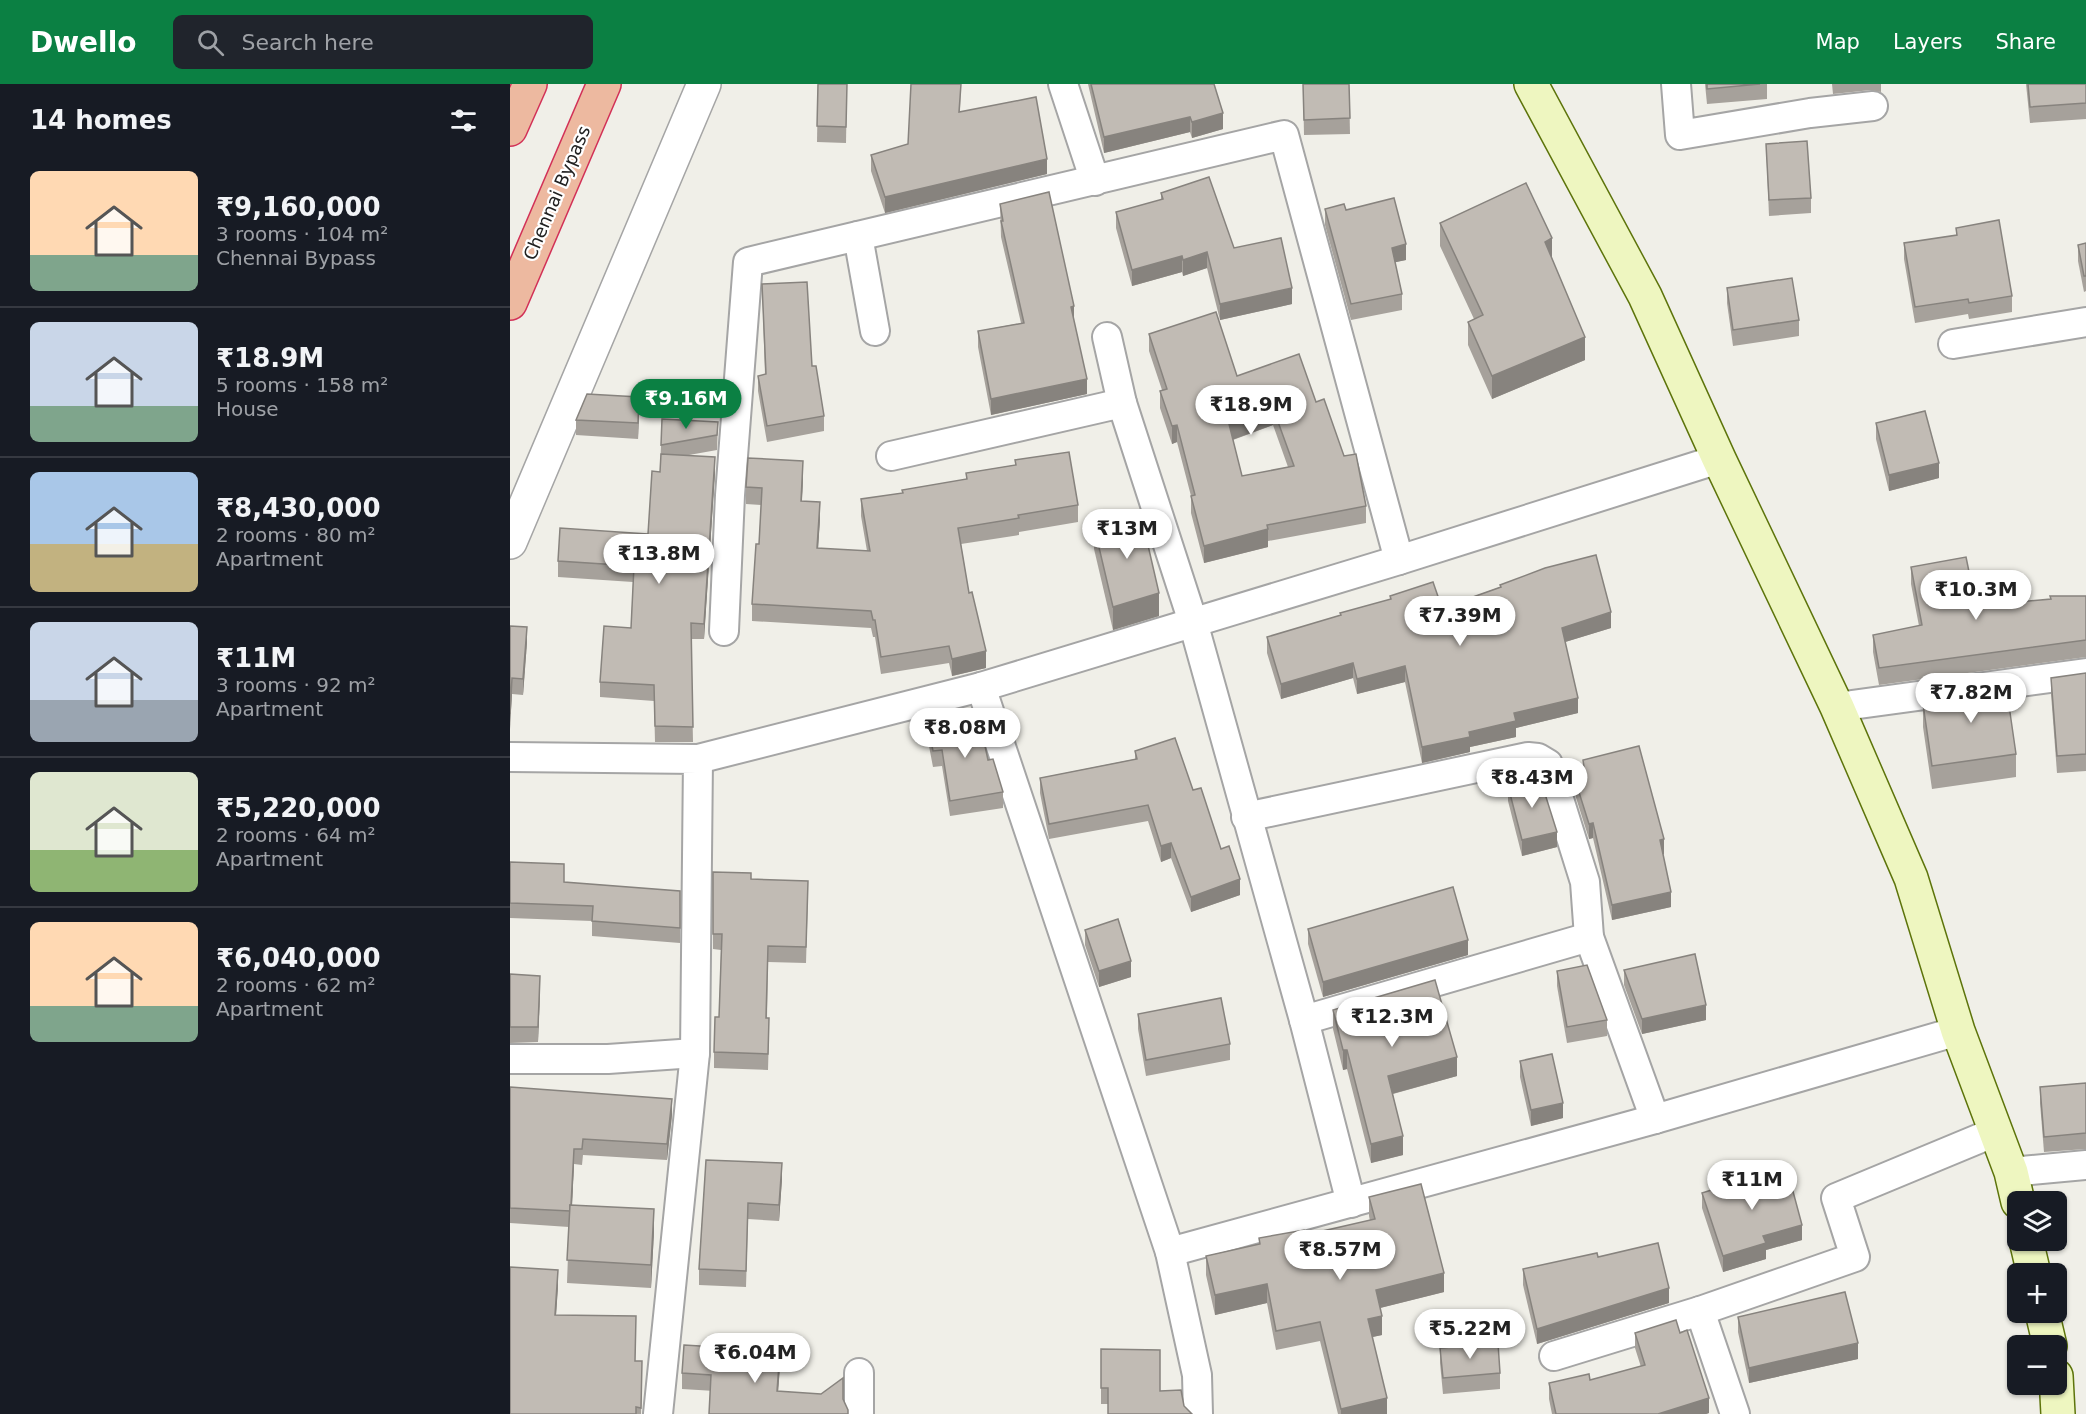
<!DOCTYPE html>
<meta charset="utf-8">
<style>
:root{--surface:#171b24;--page:#20242c;--text:#f1f3f6;--muted:#9ea1a6;--line:#363941;--accent:#0b8043}
body{margin:0;font-family:"DejaVu Sans",sans-serif;background:var(--page);color:var(--text);height:100vh;display:flex;flex-direction:column;font-size:22px;white-space:nowrap}
*{box-sizing:border-box;margin:0}
p{font-size:20px;color:var(--muted)}
.icon{flex:none;width:33px;height:33px;fill:none;stroke:currentColor;stroke-width:2;stroke-linecap:round;stroke-linejoin:round}
.map{position:relative;flex:1;overflow:hidden}
.drawer{display:flex;flex-direction:column;background:var(--surface);width:510px}
.drawer>*{flex:none}
.tools{position:absolute;left:1497px;top:1107px;display:grid;gap:12px}
.tools a{display:grid;place-items:center;width:60px;height:60px;border-radius:9px;background:var(--surface);box-shadow:0 2px 4px #0004;font-size:30px}
.price{position:absolute;translate:-50% -51px;padding:0 14px;border-radius:21px;background:#fff;color:#222;font-size:20px;line-height:39px;filter:drop-shadow(0 2px 3px #0008)}
.price::after{content:'';position:absolute;left:50%;top:36px;width:18px;height:14px;margin-left:-9px;background:inherit;clip-path:polygon(0 0,100% 0,50% 100%)}
.price.current{background:var(--accent);color:#fff}
ul{padding:0;list-style:none}
li{display:flex;align-items:center;gap:18px;height:150px;padding:0 30px}
li+li{border-top:2px solid var(--line)}
li span{display:grid;place-items:center;flex:none;width:168px;height:120px;border-radius:9px;color:#555}
li>.icon{margin-inline-start:auto}
span .icon{width:72px;height:72px;fill:#fffc;stroke-width:1}
li b{font-size:26px}
h2{display:flex;justify-content:space-between;align-items:center;height:72px;padding:0 30px;font-size:26px}
header{display:flex;align-items:center;gap:36px;box-sizing:border-box;height:84px;padding:0 30px;background:var(--accent);color:#fff}
header strong{font-size:28px}
nav{display:flex;gap:33px;margin-inline-start:auto;font-size:21px}
.search{width:420px;height:54px;background:var(--page);display:flex;align-items:center;gap:15px;box-sizing:border-box;padding:0 21px;border-radius:9px;color:var(--muted);font-size:22px}
main{display:flex;flex:1;min-height:0}
.map>svg:first-child{display:block}
</style>
<header>
<strong>Dwello</strong>
<div class="search"><svg class="icon" aria-label="search" viewBox="0 0 24 24"><circle cx="10" cy="10" r="6"/><path d="M15 15l6 6"/></svg>Search here</div>
<nav><a>Map</a><a>Layers</a><a>Share</a></nav>
</header>
<main>
<section class="drawer">
<h2>14 homes<svg class="icon" aria-label="filters" viewBox="0 0 24 24"><path d="M4 7h16M4 17h16"/><circle cx="9" cy="7" r="2"/><circle cx="15" cy="17" r="2"/></svg></h2>
<ul>
<li><span style="background:linear-gradient(#ffd9b3 70%,#7fa58c 0)"><svg class="icon" aria-label="home" viewBox="0 0 24 24"><path d="M3 11l9-7 9 7M6 9v11h12V9"/></svg></span><div><b>₹9,160,000</b><p>3 rooms · 104 m²</p><p>Chennai Bypass</p></div></li>
<li><span style="background:linear-gradient(#c9d6e8 70%,#7fa58c 0)"><svg class="icon" aria-label="home" viewBox="0 0 24 24"><path d="M3 11l9-7 9 7M6 9v11h12V9"/></svg></span><div><b>₹18.9M</b><p>5 rooms · 158 m²</p><p>House</p></div></li>
<li><span style="background:linear-gradient(#a9c7e8 60%,#c2b280 0)"><svg class="icon" aria-label="home" viewBox="0 0 24 24"><path d="M3 11l9-7 9 7M6 9v11h12V9"/></svg></span><div><b>₹8,430,000</b><p>2 rooms · 80 m²</p><p>Apartment</p></div></li>
<li><span style="background:linear-gradient(#c9d6e8 65%,#9aa5b1 0)"><svg class="icon" aria-label="home" viewBox="0 0 24 24"><path d="M3 11l9-7 9 7M6 9v11h12V9"/></svg></span><div><b>₹11M</b><p>3 rooms · 92 m²</p><p>Apartment</p></div></li>
<li><span style="background:linear-gradient(#dfe7d0 65%,#8fb573 0)"><svg class="icon" aria-label="home" viewBox="0 0 24 24"><path d="M3 11l9-7 9 7M6 9v11h12V9"/></svg></span><div><b>₹5,220,000</b><p>2 rooms · 64 m²</p><p>Apartment</p></div></li>
<li><span style="background:linear-gradient(#ffd9b3 70%,#7fa58c 0)"><svg class="icon" aria-label="home" viewBox="0 0 24 24"><path d="M3 11l9-7 9 7M6 9v11h12V9"/></svg></span><div><b>₹6,040,000</b><p>2 rooms · 62 m²</p><p>Apartment</p></div></li>
</ul>
</section>
<div class="map">
<svg width="1576" height="1330" viewBox="0 0 1576 1330">
<rect width="100%" height="100%" fill="#f0efe8"/>
<g fill="none" stroke-linecap="round" stroke-linejoin="round">
<defs>
<g id="minor">
<polyline points="553,0 585,97"/>
<polyline points="1166,0 1170,51 1300,29 1363,22"/>
<polyline points="348,152 365,247"/>
<polyline points="597,253 612,319"/>
<polyline points="1443,260 1576,238"/>
<polyline points="381,372 612,319 683,538 794,936 841,1119"/>
<polyline points="214,547 220,411 238,178 774,51 889,476"/>
<polyline points="471,603 660,1168 1145,1035 1448,947"/>
<polyline points="1327,623 1576,589"/>
<polyline points="0,673 188,675 185,969 148,1330"/>
<polyline points="188,675 471,603 889,476 1209,375"/>
<polyline points="736,733 1018,673 1028,674 1038,680 1075,798 1079,853 1145,1035"/>
<polyline points="794,936 1079,853"/>
<polyline points="0,975 98,975 185,969"/>
<polyline points="1501,1088 1576,1081"/>
<polyline points="660,1168 687,1291 688,1330"/>
<polyline points="1044,1272 1190,1227"/>
<polyline points="349,1289 349,1330"/>
<polyline points="1225,1330 1190,1227 1345,1173 1326,1114 1485,1048"/>
</g>
<polyline id="tertiary" points="0,458 194,0"/>
<g id="secondary">
<polyline points="1021,0 1135,212 1209,375 1327,623 1401,794 1448,947 1501,1088 1508,1118"/>
<polyline points="1516,1156 1524,1190"/>
<polyline points="1532,1228 1540,1262"/>
<polyline points="1546,1292 1548,1330"/>
</g>
<g id="trunk">
<polyline points="0,45 20,0"/>
<polyline points="0,219 94,0"/>
</g>
</defs>
<!-- minor casing -->
<use href="#minor" stroke="#a5a5a5" stroke-width="32"/>
<!-- tertiary casing -->
<use href="#tertiary" stroke="#a5a5a5" stroke-width="36"/>
<!-- secondary casing -->
<use href="#secondary" stroke="#5d740b" stroke-width="36"/>
<!-- trunk casing -->
<use href="#trunk" stroke="#d23157" stroke-width="36"/>
<!-- minor -->
<use href="#minor" stroke="#fff" stroke-width="28"/>
<!-- tertiary -->
<use href="#tertiary" stroke="#fff" stroke-width="33"/>
<!-- secondary -->
<use href="#secondary" stroke="#eef6c0" stroke-width="33"/>
<!-- trunk -->
<use href="#trunk" stroke="#edb9a0" stroke-width="33"/>
</g>
<!-- wall -->
<g fill="#a6a19b" fill-rule="evenodd">
<polygon points="308,0 337,0 336,59 307,58"/>
<polygon points="451,0 450,27 537,90 375,129 361,87 361,71 398,60"/>
<polygon points="578,0 704,0 713,45 682,54 680,48 594,69"/>
<polygon points="793,0 839,0 840,50 794,51"/>
<polygon points="1195,0 1257,0 1257,15 1197,20"/>
<polygon points="1322,0 1371,0 1371,8 1361,6 1323,10"/>
<polygon points="1516,0 1576,0 1576,35 1520,39"/>
<polygon points="1256,60 1301,114 1301,129 1259,132"/>
<polygon points="651,109 724,164 782,220 710,236 697,184 673,192 672,188 622,202 606,144 606,128 651,116"/>
<polygon points="490,120 564,237 577,310 481,331 468,263 468,247 511,239 491,153"/>
<polygon points="815,125 896,176 885,178 892,210 892,226 841,236 815,141"/>
<polygon points="930,139 1042,174 1075,276 982,315 958,261 958,238 964,235 930,162"/>
<polygon points="1446,144 1502,212 1502,228 1459,235 1458,230 1405,239 1394,175 1394,159 1446,151"/>
<polygon points="1576,159 1576,207 1574,208 1568,177 1568,161"/>
<polygon points="252,200 302,282 314,332 314,347 257,358 248,307 248,292 255,291"/>
<polygon points="1217,204 1289,236 1289,252 1223,262 1217,219"/>
<path d="M639,250L727,292L806,318L834,372L856,422V439L758,457V463L694,479L681,429V412L667,358L662,360L650,324V307L652,306L639,267ZM763,341L778,383L732,392L723,356Z"/>
<polygon points="129,328 128,355 66,351 66,336"/>
<polygon points="208,338 207,366 179,371 205,389 194,555 181,555 183,658 145,658 144,617 90,613 90,598 121,544 123,498 48,493 48,477 138,450 150,388 151,361"/>
<polygon points="1366,339 1429,394 1379,407 1366,355"/>
<polygon points="505,376 568,421 568,438 509,448 509,451 451,460 459,509 476,584 442,592 439,579 371,590 365,553 363,553 361,544 242,537 242,520 249,460 251,421 236,420 236,403 293,394 292,417 310,435 308,464 357,467 351,432 351,415 392,409 456,395 456,389 505,381"/>
<polygon points="584,442 649,532 603,546 584,465"/>
<polygon points="1401,483 1466,522 1576,512 1576,573 1369,601 1363,568 1363,551 1409,542 1401,500"/>
<polygon points="990,501 1101,544 1055,558 1068,629 1006,644 1006,653 960,663 960,668 912,679 895,598 847,610 843,594 771,615 757,569 757,553 830,532 830,529 880,516 880,512 932,524 990,503"/>
<polygon points="0,542 17,558 13,611 2,610"/>
<polygon points="1576,589 1576,687 1547,689 1541,610 1541,594"/>
<polygon points="1447,600 1506,670 1506,693 1422,705 1413,643 1413,620 1447,615"/>
<polygon points="418,642 478,676 493,708 493,724 440,732 432,682 423,683 418,657"/>
<polygon points="625,667 683,706 711,765 730,811 681,828 661,774 651,778 638,737 539,755 530,709 530,694 625,675"/>
<polygon points="1073,676 1154,770 1153,771 1161,823 1102,836 1083,754 1079,755 1062,701 1062,686 1073,683"/>
<polygon points="998,702 1047,763 1012,772 998,717"/>
<polygon points="0,778 54,798 170,807 170,859 82,852 82,837 0,834"/>
<polygon points="203,788 241,795 298,812 296,879 258,878 257,934 259,950 258,986 204,984 204,968 209,933 211,866 203,865"/>
<polygon points="798,845 958,871 813,913 798,860"/>
<polygon points="575,846 621,893 589,903 575,861"/>
<polygon points="1114,886 1196,936 1132,950 1114,901"/>
<polygon points="1047,887 1097,936 1097,952 1057,959 1047,902"/>
<polygon points="0,890 30,907 28,958 0,959"/>
<polygon points="823,926 947,992 883,1010 893,1071 861,1079 837,985 833,986 823,945"/>
<polygon points="628,930 720,960 720,976 636,992 628,945"/>
<polygon points="1010,977 1053,1034 1021,1042 1010,993"/>
<polygon points="1576,999 1576,1065 1534,1068 1530,1019 1530,1003"/>
<polygon points="0,1003 162,1031 157,1076 73,1071 72,1081 64,1080 62,1121 144,1148 141,1204 57,1199 59,1143 0,1139"/>
<polygon points="196,1076 272,1095 269,1137 238,1135 236,1203 189,1201 189,1185"/>
<polygon points="1192,1109 1292,1156 1256,1166 1256,1175 1213,1188 1192,1124"/>
<polygon points="859,1113 934,1208 870,1224 872,1251 862,1253 877,1330 828,1330 810,1257 766,1266 757,1219 705,1231 696,1191 696,1172 749,1160 749,1154 795,1151 860,1137 859,1132"/>
<polygon points="1088,1173 1159,1219 1027,1260 1013,1201 1013,1185"/>
<polygon points="48,1202 46,1231 126,1248 125,1277 132,1293 131,1330 0,1330"/>
<polygon points="1228,1233 1348,1275 1239,1299 1228,1248"/>
<polygon points="1125,1249 1170,1249 1199,1329 1196,1330 1042,1330 1039,1315 1039,1299 1080,1296 1131,1283 1125,1264"/>
<polygon points="930,1264 990,1289 990,1305 933,1310 930,1279"/>
<polygon points="591,1265 650,1266 598,1320 591,1320"/>
<polygon points="270,1282 268,1307 333,1315 172,1305 172,1289"/>
</g>
<!-- shaded-wall -->
<g fill="#87837e">
<polygon points="713,29 713,45 682,54 682,38"/>
<polygon points="680,33 680,48 594,69 594,53"/>
<polygon points="537,75 537,90 375,129 375,113"/>
<polygon points="1042,154 1042,177 1035,158"/>
<polygon points="896,160 896,176 882,179 882,164"/>
<polygon points="697,168 697,184 673,192 673,176"/>
<polygon points="672,172 672,188 622,202 622,186"/>
<polygon points="782,204 782,220 710,236 710,220"/>
<polygon points="564,222 564,237 561,223"/>
<polygon points="1075,253 1075,276 982,315 982,292"/>
<polygon points="577,295 577,310 481,331 481,315"/>
<polygon points="129,313 129,328 128,355 128,339"/>
<polygon points="763,324 763,341 719,357 719,340"/>
<polygon points="667,341 667,358 662,360 662,342"/>
<polygon points="205,373 205,389 194,555 194,540"/>
<polygon points="293,377 293,394 291,434 291,417"/>
<polygon points="1429,379 1429,394 1379,407 1379,391"/>
<polygon points="310,418 310,435 307,481 307,464"/>
<polygon points="758,445 758,463 694,479 694,462"/>
<polygon points="649,509 649,532 603,546 603,523"/>
<polygon points="1101,528 1101,544 1052,559 1052,544"/>
<polygon points="17,543 17,558 13,611 13,595"/>
<polygon points="476,567 476,584 442,592 442,575"/>
<polygon points="843,579 843,594 771,615 771,600"/>
<polygon points="895,582 895,598 847,610 847,595"/>
<polygon points="2,594 2,610 0,645 0,630"/>
<polygon points="1068,614 1068,629 1006,644 1006,653 960,663 960,668 912,679 912,663 959,648 1004,629"/>
<polygon points="1083,739 1083,754 1079,755 1079,740"/>
<polygon points="1047,748 1047,763 1012,772 1012,756"/>
<polygon points="1154,755 1154,770 1150,771 1150,756"/>
<polygon points="661,759 661,774 651,778 651,762"/>
<polygon points="730,795 730,811 681,828 681,813"/>
<polygon points="1161,808 1161,823 1102,836 1102,821"/>
<polygon points="958,856 958,871 813,913 813,898"/>
<polygon points="621,877 621,893 589,903 589,887"/>
<polygon points="30,892 30,907 28,958 28,943"/>
<polygon points="1196,921 1196,936 1132,950 1132,935"/>
<polygon points="833,966 837,966 837,985 833,986"/>
<polygon points="947,973 947,992 878,1011 878,992"/>
<polygon points="162,1015 162,1031 157,1076 157,1060"/>
<polygon points="1053,1019 1053,1034 1021,1042 1021,1026"/>
<polygon points="893,1052 893,1071 861,1079 861,1060"/>
<polygon points="64,1065 64,1080 61,1143 61,1127"/>
<polygon points="272,1079 272,1095 269,1137 269,1121"/>
<polygon points="144,1125 144,1148 141,1204 141,1181"/>
<polygon points="1292,1141 1292,1156 1256,1166 1256,1175 1213,1188 1213,1172 1253,1152"/>
<polygon points="48,1186 48,1202 45,1246 45,1231"/>
<polygon points="934,1189 934,1208 866,1225 866,1206"/>
<polygon points="757,1200 757,1219 705,1231 705,1211"/>
<polygon points="1159,1204 1159,1219 1027,1260 1027,1245"/>
<polygon points="872,1232 872,1251 858,1254 858,1235"/>
<polygon points="1348,1259 1348,1275 1239,1299 1239,1284"/>
<polygon points="270,1267 270,1282 267,1323 267,1307"/>
<polygon points="877,1314 877,1330 831,1330 831,1325"/>
<polygon points="1199,1314 1199,1329 1196,1330 1148,1330"/>
</g>
<!-- building -->
<g fill="#c1bbb4" stroke="#87837e" stroke-width="1.5" fill-rule="evenodd">
<polygon points="308,0 337,0 336,43 307,42"/>
<polygon points="401,0 451,0 449,28 526,13 537,75 375,113 361,71 398,60"/>
<polygon points="581,0 704,0 713,29 682,38 680,33 594,53"/>
<polygon points="793,0 839,0 840,34 794,36"/>
<polygon points="1197,0 1250,0 1197,5"/>
<polygon points="1518,0 1576,0 1576,19 1520,23"/>
<polygon points="1297,57 1301,114 1259,116 1256,60"/>
<polygon points="699,93 724,164 771,154 782,204 710,220 697,168 673,176 672,172 622,186 606,128 653,115 651,109"/>
<polygon points="1016,99 1042,154 1035,158 1075,253 982,292 958,238 973,231 930,139"/>
<polygon points="539,108 564,222 561,223 577,295 481,315 468,247 514,239 491,137 493,137 490,120"/>
<polygon points="884,114 896,160 882,164 892,210 841,220 815,125 834,120 836,126"/>
<polygon points="1489,136 1502,212 1459,219 1458,215 1405,223 1394,159 1447,151 1446,144"/>
<polygon points="1576,159 1576,192 1574,192 1568,161"/>
<polygon points="1282,194 1289,236 1223,246 1217,204"/>
<polygon points="297,198 302,282 306,282 314,332 257,342 248,292 256,290 252,200"/>
<path d="M706,228L727,292L789,270L806,318L814,315L834,372L846,370L856,422L757,441L758,445L694,462L681,412L685,411L667,341L662,342L650,307L657,305L639,250ZM763,324L784,382L732,392L719,340Z"/>
<polygon points="77,310 129,313 128,339 66,336"/>
<polygon points="1415,327 1429,379 1379,391 1366,339"/>
<polygon points="152,335 208,338 207,351 151,361"/>
<polygon points="559,368 568,421 508,431 509,434 448,444 459,509 462,508 476,567 442,575 439,562 371,573 365,536 363,536 361,527 242,520 246,460 249,460 252,404 236,403 238,374 293,377 291,417 310,418 307,464 360,467 351,415 393,409 392,406 457,395 456,389 506,381 505,376"/>
<polygon points="151,370 205,373 194,540 181,539 183,643 145,642 144,601 90,598 94,542 121,544 124,482 48,477 50,444 138,450 142,387 150,388"/>
<polygon points="631,431 649,509 603,523 584,442"/>
<polygon points="1086,471 1101,528 1052,544 1068,614 1004,629 1006,637 959,648 960,653 912,663 895,582 847,595 843,579 771,600 757,553 831,531 830,529 881,515 880,512 923,498 932,524 991,503 990,501 1035,484"/>
<polygon points="1456,473 1466,522 1541,515 1540,512 1576,512 1576,556 1369,584 1363,551 1412,541 1401,483"/>
<polygon points="0,542 17,543 13,595 2,594 0,630"/>
<polygon points="1576,589 1576,670 1547,672 1541,594"/>
<polygon points="1495,594 1506,670 1422,682 1413,620 1450,614 1447,600"/>
<polygon points="469,634 478,676 483,675 493,708 440,717 432,666 423,667 418,642"/>
<polygon points="665,654 683,706 691,704 711,765 719,762 730,795 681,813 661,759 651,762 638,721 539,740 530,694 627,675 625,667"/>
<polygon points="1129,662 1154,755 1150,756 1161,808 1102,821 1083,739 1079,740 1062,686 1074,683 1073,676"/>
<polygon points="1030,694 1047,748 1012,756 998,702"/>
<polygon points="0,778 54,780 54,798 170,807 170,844 82,837 83,822 0,819"/>
<polygon points="203,788 241,789 241,795 298,797 296,863 258,862 256,934 259,934 258,970 204,968 205,933 209,933 212,850 203,850"/>
<polygon points="943,803 958,856 813,898 798,845"/>
<polygon points="608,835 621,877 589,887 575,846"/>
<polygon points="1185,870 1196,921 1132,935 1114,886"/>
<polygon points="1077,881 1097,936 1057,943 1047,887"/>
<polygon points="0,890 30,892 28,943 0,943"/>
<polygon points="925,896 947,973 878,992 893,1052 861,1060 837,966 833,966 823,926"/>
<polygon points="711,914 720,960 636,976 628,930"/>
<polygon points="1042,970 1053,1019 1021,1026 1010,977"/>
<polygon points="1576,999 1576,1049 1534,1053 1530,1003"/>
<polygon points="0,1003 162,1015 157,1060 73,1055 72,1065 64,1065 61,1121 60,1121 60,1127 0,1124"/>
<polygon points="196,1076 272,1079 269,1121 238,1119 236,1187 189,1185"/>
<polygon points="1277,1085 1292,1141 1253,1152 1256,1159 1213,1172 1192,1109 1236,1095"/>
<polygon points="911,1100 934,1189 866,1206 872,1232 858,1235 877,1314 831,1325 810,1238 766,1247 757,1200 705,1211 696,1172 750,1160 749,1154 794,1146 795,1151 865,1135 859,1113"/>
<polygon points="60,1121 144,1125 141,1181 57,1176"/>
<polygon points="1148,1159 1159,1204 1027,1245 1013,1185 1087,1169 1088,1173"/>
<polygon points="0,1183 48,1186 45,1231 126,1232 125,1277 132,1277 131,1324 126,1323 126,1330 0,1330"/>
<polygon points="1335,1208 1348,1259 1239,1284 1228,1233"/>
<polygon points="1166,1236 1170,1249 1177,1246 1199,1314 1148,1330 1046,1330 1039,1299 1079,1290 1080,1296 1135,1281 1125,1249"/>
<polygon points="988,1259 990,1289 933,1294 930,1264"/>
<polygon points="174,1261 270,1267 267,1307 311,1310 333,1294 333,1315 338,1326 338,1330 199,1330 201,1291 172,1289"/>
<polygon points="591,1265 650,1266 650,1307 671,1306 674,1322 682,1330 598,1330 598,1304 591,1304"/>
</g>
<g text-anchor="middle" stroke-width="4.5" stroke-linejoin="round" paint-order="stroke">
<!-- street labels -->
<g font-size="18" fill="#212121" stroke="#fff">
<text transform="translate(47 109) rotate(-67)" y="6">Chennai Bypass</text>
</g>
</g>
</svg>
<div class="tools">
<a><svg class="icon" aria-label="layers" viewBox="0 0 24 24"><path d="M12 4l9 5-9 5-9-5zM3 14l9 5 9-5"/></svg></a>
<a>+</a>
<a>−</a>
</div>
<b class="price current" style="left:176px;top:346px">₹9.16M</b>
<b class="price" style="left:741px;top:352px">₹18.9M</b>
<b class="price" style="left:617px;top:476px">₹13M</b>
<b class="price" style="left:149px;top:501px">₹13.8M</b>
<b class="price" style="left:1466px;top:537px">₹10.3M</b>
<b class="price" style="left:950px;top:563px">₹7.39M</b>
<b class="price" style="left:1461px;top:640px">₹7.82M</b>
<b class="price" style="left:455px;top:675px">₹8.08M</b>
<b class="price" style="left:1022px;top:725px">₹8.43M</b>
<b class="price" style="left:882px;top:964px">₹12.3M</b>
<b class="price" style="left:1242px;top:1127px">₹11M</b>
<b class="price" style="left:830px;top:1197px">₹8.57M</b>
<b class="price" style="left:960px;top:1276px">₹5.22M</b>
<b class="price" style="left:245px;top:1300px">₹6.04M</b>
</div>
</main>
